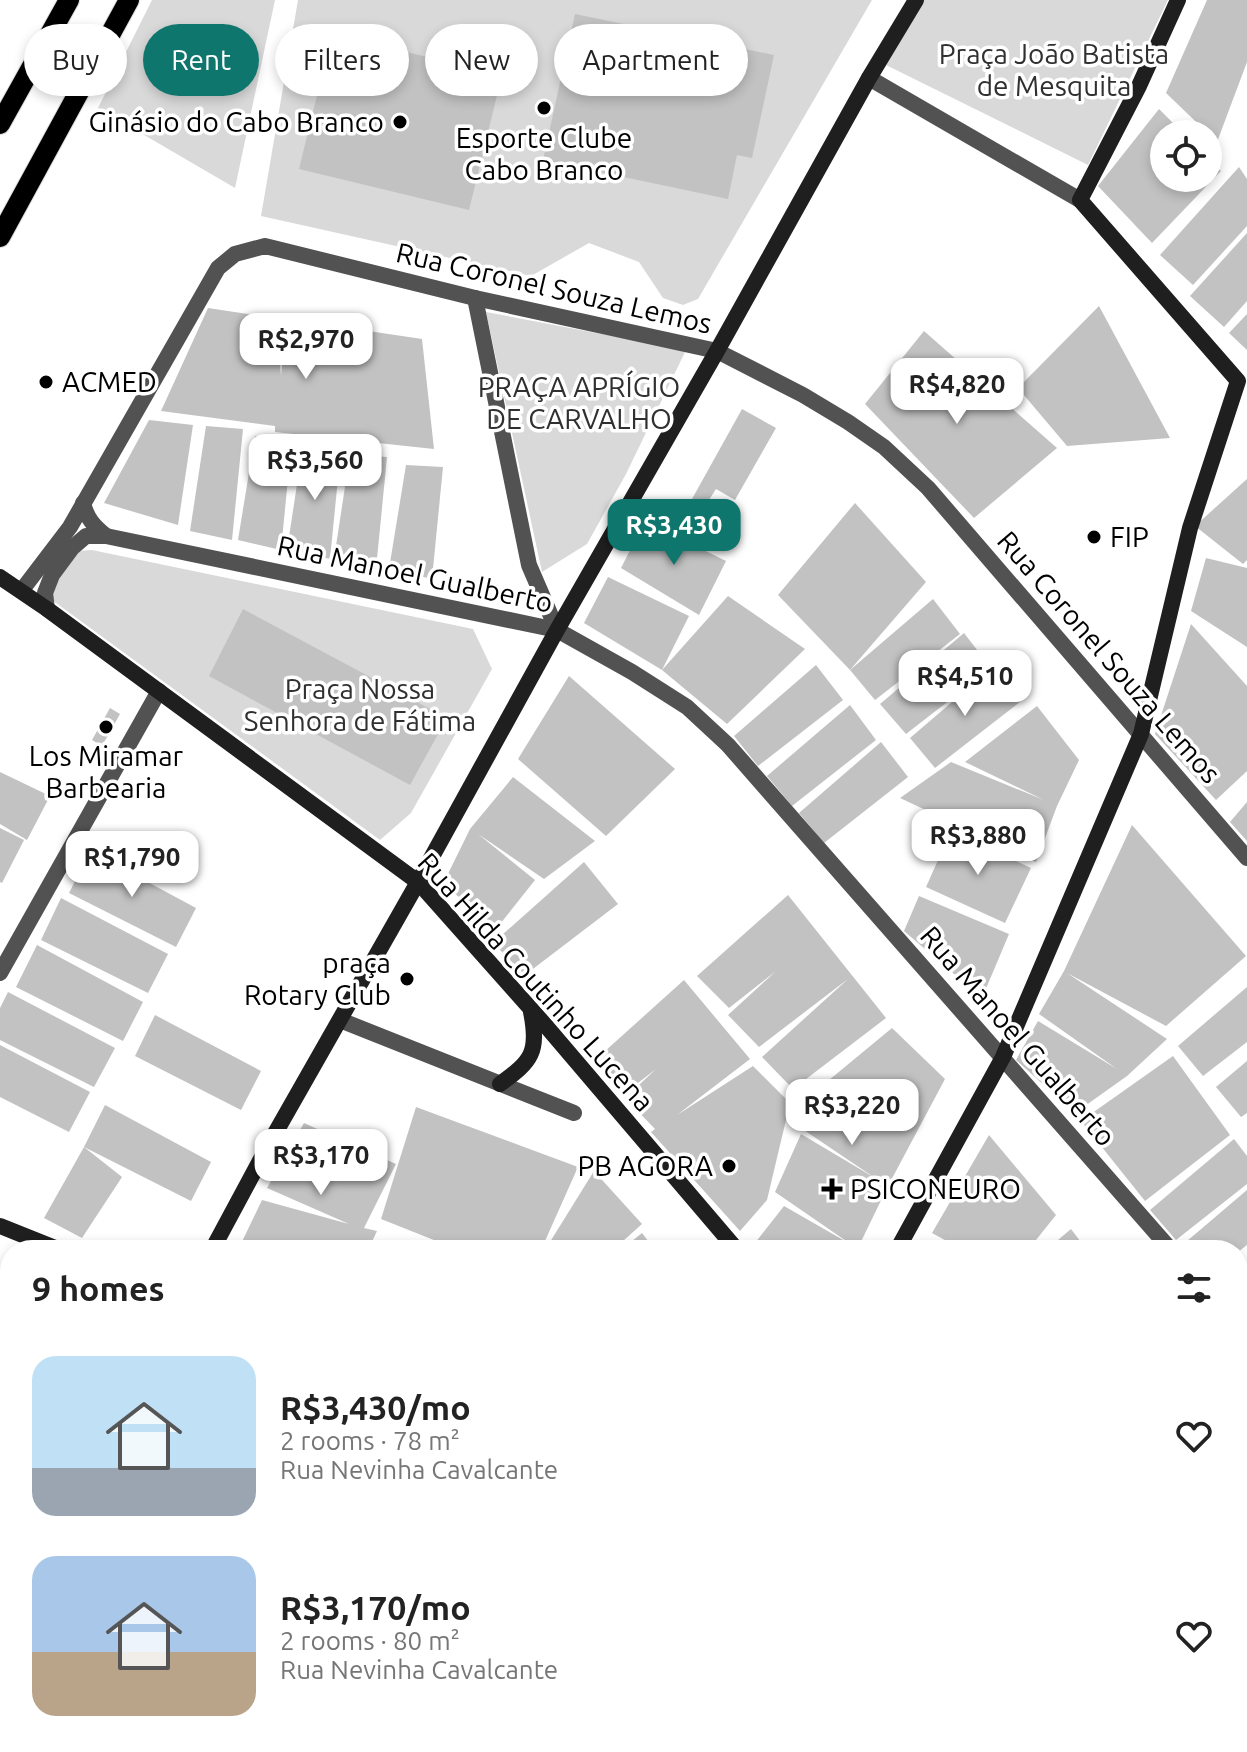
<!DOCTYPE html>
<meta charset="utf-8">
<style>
:root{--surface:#fff;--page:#f2f2f2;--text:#222;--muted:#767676;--accent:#0f766e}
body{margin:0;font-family:Ubuntu,sans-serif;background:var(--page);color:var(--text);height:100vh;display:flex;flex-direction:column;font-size:30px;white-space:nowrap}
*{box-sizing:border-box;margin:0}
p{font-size:26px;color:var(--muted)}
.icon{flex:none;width:44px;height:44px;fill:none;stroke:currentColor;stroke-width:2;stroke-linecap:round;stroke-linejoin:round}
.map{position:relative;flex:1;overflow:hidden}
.drawer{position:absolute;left:0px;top:1240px;width:1248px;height:512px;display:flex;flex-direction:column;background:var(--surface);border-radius:32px 32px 0 0;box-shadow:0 4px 12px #0003}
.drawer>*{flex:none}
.top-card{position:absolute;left:24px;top:24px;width:800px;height:72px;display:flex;gap:16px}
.controls{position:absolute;left:1150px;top:120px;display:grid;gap:16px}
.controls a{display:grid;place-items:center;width:72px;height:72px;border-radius:50%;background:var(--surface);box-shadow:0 4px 12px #0003;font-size:40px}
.price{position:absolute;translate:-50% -68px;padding:0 18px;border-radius:16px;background:#fff;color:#222;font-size:26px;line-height:52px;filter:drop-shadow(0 2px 4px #0008)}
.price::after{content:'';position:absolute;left:50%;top:48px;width:24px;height:18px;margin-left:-12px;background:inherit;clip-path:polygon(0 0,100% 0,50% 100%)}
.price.current{background:var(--accent);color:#fff}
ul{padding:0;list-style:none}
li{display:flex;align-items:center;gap:24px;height:200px;padding:0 32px}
li span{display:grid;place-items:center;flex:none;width:224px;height:160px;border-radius:24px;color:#555}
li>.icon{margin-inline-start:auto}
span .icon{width:96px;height:96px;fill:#fffc;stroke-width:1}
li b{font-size:34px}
h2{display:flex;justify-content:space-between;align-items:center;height:96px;padding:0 32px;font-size:34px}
.chip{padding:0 28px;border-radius:36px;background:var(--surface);box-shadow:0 4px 12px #0003;font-size:28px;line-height:72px}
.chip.current{background:var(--accent);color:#fff}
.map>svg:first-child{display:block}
</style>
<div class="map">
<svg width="1247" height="1752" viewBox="0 0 1247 1752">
<rect width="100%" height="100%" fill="#fff"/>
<!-- green -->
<g fill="#d9d9d9">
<polygon points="152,0 275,0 235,188 98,108"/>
<polygon points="298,0 872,0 698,299 683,305 663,298 639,262 589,243 531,276 261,216"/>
<polygon points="923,0 1168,0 1088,165 886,65"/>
<polygon points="486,312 686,350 626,474 587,544 542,572"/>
<polygon points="92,550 473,629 492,669 411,813 380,840 52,600 44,574 59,552"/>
</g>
<!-- building -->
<g fill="#c2c2c2">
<polygon points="1207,0 1247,0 1247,62 1217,142 1166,93"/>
<polygon points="575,14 774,55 752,158 737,155 728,199 543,160"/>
<polygon points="332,34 502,75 469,210 299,169"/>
<polygon points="1159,109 1184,134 1164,134 1164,178 1208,178 1208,158 1221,171 1152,243 1098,186"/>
<polygon points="1239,167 1247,179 1247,226 1193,285 1160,255"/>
<polygon points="1247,233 1247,301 1224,327 1190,296"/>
<polygon points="1099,306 1170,438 1067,446 1018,388"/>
<polygon points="208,308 275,318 281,375 287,323 354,332 355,329 422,339 434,449 275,432 275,426 161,411"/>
<polygon points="1247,314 1247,350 1229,333"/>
<polygon points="924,331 1057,448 974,518 865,404"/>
<polygon points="742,409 776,428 735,500 716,489 705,506 692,499"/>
<polygon points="149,420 193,425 178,525 104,503"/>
<polygon points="206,426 243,429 232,540 190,531"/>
<polygon points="255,436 292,438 281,550 238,540"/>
<polygon points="303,445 341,448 330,559 287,550"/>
<polygon points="350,454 387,457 376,569 334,559"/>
<polygon points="406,465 443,467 432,579 389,569"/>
<polygon points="1247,479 1247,560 1243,564 1195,526"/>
<polygon points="855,503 926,582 850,670 778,595"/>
<polygon points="645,521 726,561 699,615 621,568"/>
<polygon points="1206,558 1247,568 1247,647 1191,611"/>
<polygon points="608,577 689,616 662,670 584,623"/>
<polygon points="728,596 805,649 727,724 662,670"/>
<polygon points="933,599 960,634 875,700 850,670"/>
<polygon points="243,609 447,718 410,785 209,676"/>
<polygon points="1191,624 1247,686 1247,771 1216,800 1155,734"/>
<polygon points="964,633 991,668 906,734 880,704"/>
<polygon points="816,665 843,700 758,766 734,736"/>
<polygon points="993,667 1020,702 935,768 910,738"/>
<polygon points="569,676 675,769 606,836 518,759"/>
<polygon points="850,705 876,740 792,806 767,776"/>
<polygon points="1037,706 1079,760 1057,806 1036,862 900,798 951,762 1044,800 965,762"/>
<polygon points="110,708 120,714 102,746 92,740"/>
<polygon points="881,742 908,777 824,843 799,813"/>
<polygon points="0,772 50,796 27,840 0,824"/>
<polygon points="513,777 595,841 544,879 478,834 535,880 497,928 443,884 470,829"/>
<polygon points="1247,802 1247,841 1230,822"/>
<polygon points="1132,825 1246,956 1166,1026 1067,973 1167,1039 1127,1076 1075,1113 1016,1060 1038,1021 1117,1069 1039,1014 1064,971"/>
<polygon points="0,828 24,840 2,883 0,882"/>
<polygon points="951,831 1031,868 1005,923 926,887"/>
<polygon points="90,851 196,908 176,947 69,893"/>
<polygon points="584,862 618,904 525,975 493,943"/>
<polygon points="788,895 886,1018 793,1089 762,1057 848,979 759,1047 728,1015 776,971 729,1008 697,976"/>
<polygon points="919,896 1009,934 982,998 904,931"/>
<polygon points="61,898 168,954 148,993 41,940"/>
<polygon points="37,945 143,1002 123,1041 16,987"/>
<polygon points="684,980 750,1059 677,1115 753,1066 790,1103 767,1200 740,1231 651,1132 655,1129 625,1098 656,1069 625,1093 594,1061"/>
<polygon points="1247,987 1247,1042 1203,1076 1178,1046"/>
<polygon points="8,992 115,1048 94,1087 0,1040 0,1008"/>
<polygon points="155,1015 261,1071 241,1110 135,1056"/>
<polygon points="892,1028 945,1079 888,1186 857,1250 752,1250 751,1248 784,1206 852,1245 775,1192 801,1134 875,1178 795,1124 800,1104"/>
<polygon points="0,1045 90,1092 69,1132 0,1097"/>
<polygon points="1173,1056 1230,1135 1145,1201 1081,1121"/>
<polygon points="1247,1061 1247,1113 1241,1117 1216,1087"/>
<polygon points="105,1105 211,1162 191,1201 84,1147"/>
<polygon points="416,1107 578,1167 541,1250 459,1250 381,1219"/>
<polygon points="304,1123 396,1164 364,1228 377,1231 370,1246 381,1250 238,1250 262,1200 349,1224 267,1188"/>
<polygon points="989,1135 1056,1215 1028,1250 963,1250 932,1233"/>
<polygon points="1234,1139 1247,1156 1247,1184 1176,1240 1150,1210"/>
<polygon points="84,1147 122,1177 82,1238 44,1218"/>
<polygon points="594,1171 642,1224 613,1250 545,1250"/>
<polygon points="1247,1190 1247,1245 1238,1252 1238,1250 1183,1250 1180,1247"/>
<polygon points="1071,1229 1087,1250 1046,1250"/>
<polygon points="642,1233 655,1250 621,1250"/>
<polygon points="925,1243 941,1250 921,1250"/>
<polygon points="1238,1444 1247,1454 1247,1521 1238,1535"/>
<polygon points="1247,1540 1247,1562 1239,1558"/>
<polygon points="10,1659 10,1687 0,1682 0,1679"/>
<polygon points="0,1702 10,1706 10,1742 48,1742 43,1752 0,1752"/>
<polygon points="132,1742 283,1742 278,1752 128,1752"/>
<polygon points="488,1742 564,1742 559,1752 505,1752 486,1745"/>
<polygon points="660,1742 746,1742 742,1752 656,1752"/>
<polygon points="843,1742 885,1742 881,1752 854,1752 840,1746"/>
<polygon points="898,1742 941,1742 937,1752 894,1752"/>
<polygon points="953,1742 1041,1742 1037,1752 949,1752"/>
<polygon points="1054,1742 1101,1742 1123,1752 1050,1752"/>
</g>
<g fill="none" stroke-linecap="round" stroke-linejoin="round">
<defs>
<g id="primary">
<polyline points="0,124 69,0"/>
<polyline points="0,237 129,0"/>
</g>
</defs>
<!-- primary casing -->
<use href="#primary" stroke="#dbdbdb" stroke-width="22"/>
<!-- street -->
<g stroke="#525252" stroke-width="16">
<polyline points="869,78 1080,200"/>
<polyline points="475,298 529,565 557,630"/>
<path d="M83,503C87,519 94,526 106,536"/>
<polyline points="22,590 70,527 218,268 235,254 265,246 475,298 717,351 803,395 848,422 884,447 928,488 1247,858"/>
<polyline points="47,609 45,593 52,575 72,548 86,536 106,536 557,630 632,672 687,707 728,745 1171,1250"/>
<polyline points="0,973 159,691"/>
<polyline points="340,1020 574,1113"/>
<polyline points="1238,1325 1247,1334"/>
<polyline points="0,1564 10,1569"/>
<polyline points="430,1742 454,1752"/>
</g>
<!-- secondary -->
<g stroke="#1f1f1f" stroke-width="16">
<polyline points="0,577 47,609 418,882 546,1026 737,1250"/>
<path d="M500,1084C532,1061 539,1052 531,1012"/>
<polyline points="0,1226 60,1250"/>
<polyline points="212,1250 269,1144 418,882 557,630 717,351 869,78 916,0"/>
<polyline points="897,1250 1003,1057 1141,734 1190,528 1238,381 1080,200 1139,86 1178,0"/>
<polyline points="0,1628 10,1611"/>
<polyline points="1238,1732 1247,1735"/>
<polyline points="620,1752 625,1742"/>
</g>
<!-- primary -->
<use href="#primary" stroke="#000" stroke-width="20"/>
</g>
<!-- markers -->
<g fill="#000" stroke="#fff" stroke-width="3">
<circle cx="544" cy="108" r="8"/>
<circle cx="400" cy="122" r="8"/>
<circle cx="46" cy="382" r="8"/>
<circle cx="1094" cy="537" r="8"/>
<circle cx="106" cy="727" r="8"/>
<circle cx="407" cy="979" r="8"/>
<circle cx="729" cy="1166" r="8"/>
<path d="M828 1177h8v8h8v8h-8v8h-8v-8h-8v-8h8z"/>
</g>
<g text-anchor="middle" stroke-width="7" stroke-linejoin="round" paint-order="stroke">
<!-- park labels -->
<g font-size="28" fill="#303030" stroke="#fff">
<text x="1054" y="64">Praça João Batista<tspan x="1054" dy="32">de Mesquita</tspan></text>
<text x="579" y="397">PRAÇA APRÍGIO<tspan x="579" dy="32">DE CARVALHO</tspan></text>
<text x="360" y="699">Praça Nossa<tspan x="360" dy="32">Senhora de Fátima</tspan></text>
</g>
<!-- poi labels -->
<g font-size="28" fill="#000" stroke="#fff" text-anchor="end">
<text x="384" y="132">Ginásio do Cabo Branco</text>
<text x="544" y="148" text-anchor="middle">Esporte Clube<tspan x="544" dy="32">Cabo Branco</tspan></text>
<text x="62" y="392" text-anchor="start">ACMED</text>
<text x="1110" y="547" text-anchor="start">FIP</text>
<text x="106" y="766" text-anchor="middle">Los Miramar<tspan x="106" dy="32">Barbearia</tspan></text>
<text x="391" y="973">praça<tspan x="391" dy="32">Rotary Club</tspan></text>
<text x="713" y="1176">PB AGORA</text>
<text x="850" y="1199" text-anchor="start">PSICONEURO</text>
</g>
<!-- street labels -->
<g font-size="28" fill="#000" stroke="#fff">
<text transform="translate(554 288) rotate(13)" y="10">Rua Coronel Souza Lemos</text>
<text transform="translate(415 574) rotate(12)" y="10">Rua Manoel Gualberto</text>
<text transform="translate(1109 657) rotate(49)" y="10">Rua Coronel Souza Lemos</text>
<text transform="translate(536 982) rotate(48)" y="10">Rua Hilda Coutinho Lucena</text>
<text transform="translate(1018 1036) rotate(49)" y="10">Rua Manoel Gualberto</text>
</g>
</g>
</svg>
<div class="controls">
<a><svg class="icon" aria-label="locate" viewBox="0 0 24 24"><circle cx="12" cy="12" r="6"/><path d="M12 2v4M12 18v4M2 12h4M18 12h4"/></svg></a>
</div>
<b class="price" style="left:306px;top:381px">R$2,970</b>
<b class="price" style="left:957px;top:426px">R$4,820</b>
<b class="price" style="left:315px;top:502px">R$3,560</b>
<b class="price current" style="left:674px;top:567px">R$3,430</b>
<b class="price" style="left:965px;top:718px">R$4,510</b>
<b class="price" style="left:978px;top:877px">R$3,880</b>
<b class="price" style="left:132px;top:899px">R$1,790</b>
<b class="price" style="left:852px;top:1147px">R$3,220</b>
<b class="price" style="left:321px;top:1197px">R$3,170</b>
<div class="top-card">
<a class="chip">Buy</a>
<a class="chip current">Rent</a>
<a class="chip">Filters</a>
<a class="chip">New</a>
<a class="chip">Apartment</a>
</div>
<section class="drawer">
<h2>9 homes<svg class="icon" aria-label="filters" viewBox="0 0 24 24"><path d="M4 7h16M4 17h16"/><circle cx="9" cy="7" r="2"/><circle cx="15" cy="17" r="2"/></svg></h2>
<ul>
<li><span style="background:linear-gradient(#bfe0f5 70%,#9aa5b1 0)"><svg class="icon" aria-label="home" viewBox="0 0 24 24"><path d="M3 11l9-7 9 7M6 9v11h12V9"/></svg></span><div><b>R$3,430/mo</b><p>2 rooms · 78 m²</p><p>Rua Nevinha Cavalcante</p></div><svg class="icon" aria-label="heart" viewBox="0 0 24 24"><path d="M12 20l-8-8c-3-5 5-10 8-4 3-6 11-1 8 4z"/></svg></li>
<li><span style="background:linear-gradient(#a9c7e8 60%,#b9a48a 0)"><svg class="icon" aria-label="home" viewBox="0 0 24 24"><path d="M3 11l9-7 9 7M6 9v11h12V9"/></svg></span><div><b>R$3,170/mo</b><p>2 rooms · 80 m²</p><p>Rua Nevinha Cavalcante</p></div><svg class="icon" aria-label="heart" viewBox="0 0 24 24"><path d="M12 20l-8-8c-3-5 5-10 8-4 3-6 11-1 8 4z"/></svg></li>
</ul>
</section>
</div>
